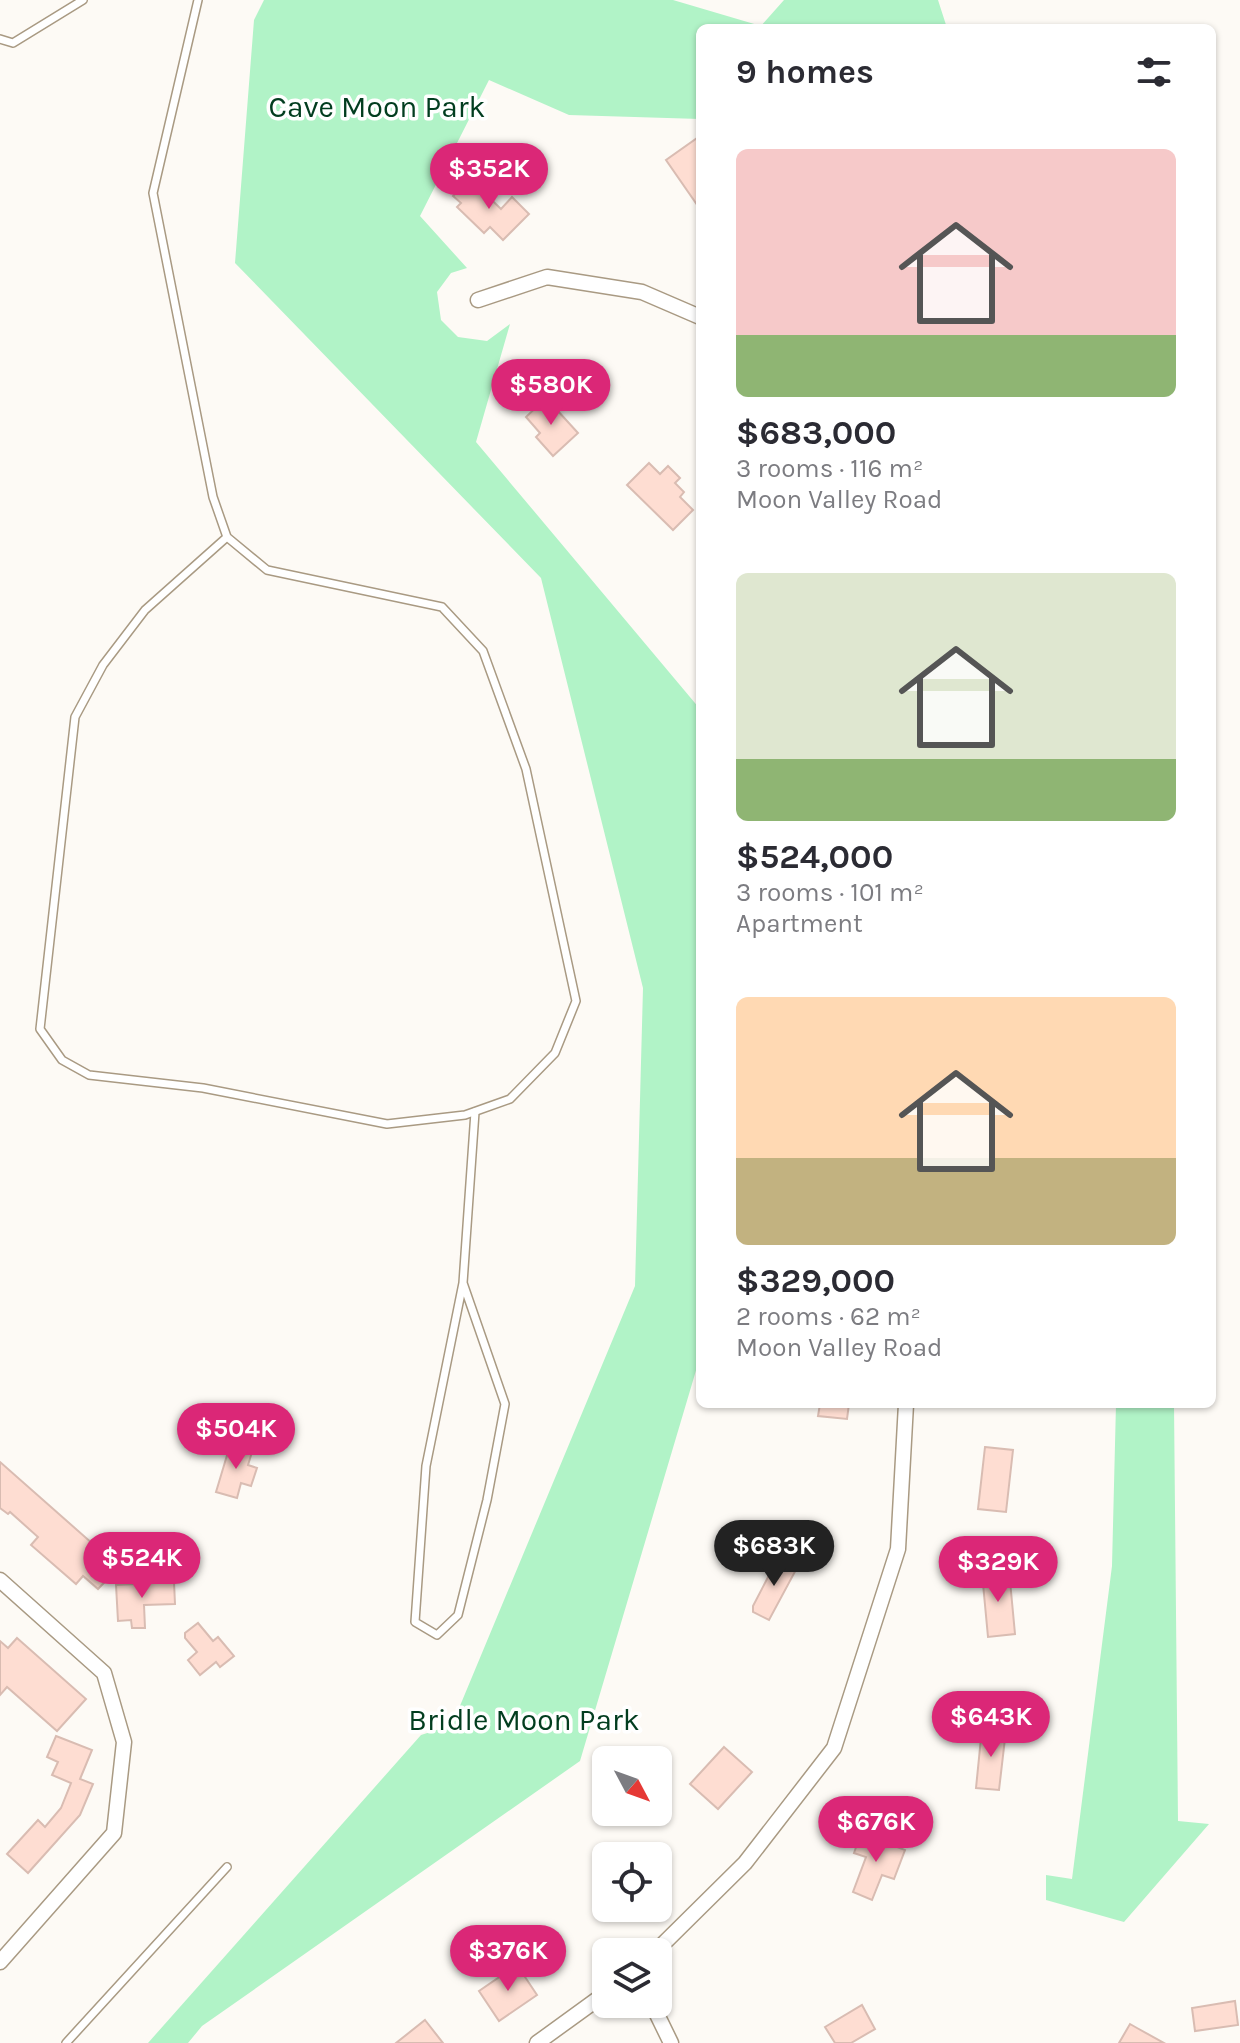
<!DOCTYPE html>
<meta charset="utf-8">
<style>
:root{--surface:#fff;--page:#f2f2f3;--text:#2b2b33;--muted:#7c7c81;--accent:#db2777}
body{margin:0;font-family:Karla,sans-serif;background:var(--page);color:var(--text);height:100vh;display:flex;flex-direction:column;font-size:30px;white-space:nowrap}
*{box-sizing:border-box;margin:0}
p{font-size:26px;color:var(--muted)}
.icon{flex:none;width:44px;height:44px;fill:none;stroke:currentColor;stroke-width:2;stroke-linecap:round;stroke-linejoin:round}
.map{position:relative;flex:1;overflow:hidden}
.side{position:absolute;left:696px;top:24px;width:520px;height:1384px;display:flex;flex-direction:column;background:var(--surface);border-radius:12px;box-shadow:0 2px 6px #0004}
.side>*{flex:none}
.needle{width:52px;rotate:131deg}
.buttons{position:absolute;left:592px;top:1746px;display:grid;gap:16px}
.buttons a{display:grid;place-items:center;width:80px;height:80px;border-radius:12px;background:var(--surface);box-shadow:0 2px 6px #0004;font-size:40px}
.price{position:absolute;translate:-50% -68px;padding:0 18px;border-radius:28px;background:var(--accent);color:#fff;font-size:26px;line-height:52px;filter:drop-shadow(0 2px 4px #0008)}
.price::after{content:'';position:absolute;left:50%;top:48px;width:24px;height:18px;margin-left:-12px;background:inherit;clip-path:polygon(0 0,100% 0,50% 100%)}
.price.current{background:#222;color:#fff}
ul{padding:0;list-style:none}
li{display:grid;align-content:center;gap:16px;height:424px;padding:0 40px}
li span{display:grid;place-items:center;height:248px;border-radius:12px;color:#555}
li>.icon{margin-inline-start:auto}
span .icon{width:144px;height:144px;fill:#fffc;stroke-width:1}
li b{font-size:34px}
h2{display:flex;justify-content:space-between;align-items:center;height:96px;padding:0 40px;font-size:34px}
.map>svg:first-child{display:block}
</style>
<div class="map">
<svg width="1240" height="2043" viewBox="0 0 1240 2043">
<rect width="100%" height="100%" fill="#fdfaf5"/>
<!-- green -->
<g fill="#b1f3c7">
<polygon points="264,0 673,0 761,26 784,0 938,0 947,28 700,28 700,119 569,115 489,80 420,216 467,268 451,273 437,292 441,320 458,337 487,341 510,324 476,442 700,709 700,1357 580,1761 202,2026 188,2043 148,2043 421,1735 452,1725 635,1286 643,988 541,578 235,263 254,20"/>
<polygon points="1116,1404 1174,1404 1178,1821 1209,1824 1124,1922 1046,1900 1046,1875 1072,1879 1112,1566"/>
</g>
<!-- building -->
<g fill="#feddd2" stroke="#d9bcb2" stroke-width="2">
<polygon points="700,136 700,209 666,160"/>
<polygon points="470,179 501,209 512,197 529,214 503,240 490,227 484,233 457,207 461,203 453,196"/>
<polygon points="546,398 578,433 553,456 536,437 540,433 526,417"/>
<polygon points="649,463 660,474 668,466 680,478 675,483 684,492 680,497 693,510 673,530 627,485"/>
<polygon points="820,1404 849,1404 847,1419 818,1416"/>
<polygon points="231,1442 253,1449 248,1465 257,1468 251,1486 241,1483 237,1498 216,1492"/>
<polygon points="985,1447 1013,1450 1006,1512 978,1509"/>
<polygon points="0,1462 119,1567 98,1589 83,1576 76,1584 31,1545 38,1537 10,1512 8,1514 0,1508"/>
<polygon points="779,1556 798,1566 769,1620 753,1612 753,1606"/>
<polygon points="1009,1570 1015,1634 988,1637 982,1573"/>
<polygon points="174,1582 175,1604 144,1605 145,1628 132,1628 131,1620 118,1621 116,1585"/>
<polygon points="198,1623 213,1641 218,1637 234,1656 220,1667 216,1662 200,1675 188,1660 197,1652 185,1638 185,1633"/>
<polygon points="17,1638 86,1699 57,1731 7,1687 0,1695 0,1641 8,1648"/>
<polygon points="982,1728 1006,1730 999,1790 976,1788"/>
<polygon points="56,1736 92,1750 80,1779 93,1784 80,1815 28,1873 7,1854 38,1820 45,1827 61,1808 71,1783 52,1775 58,1762 47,1757"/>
<polygon points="724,1747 752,1772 718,1809 690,1784"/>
<polygon points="861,1833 905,1850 894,1879 882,1875 872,1900 853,1892 866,1857 854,1853"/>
<polygon points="517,1965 537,1995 499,2021 479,1991"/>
<polygon points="1235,2001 1238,2025 1195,2031 1192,2008"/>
<polygon points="862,2005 875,2029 851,2043 835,2043 825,2027"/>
<polygon points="425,2020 443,2043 396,2043"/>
<polygon points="1130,2024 1137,2028 1164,2043 1119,2043"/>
</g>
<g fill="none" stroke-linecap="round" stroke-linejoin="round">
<defs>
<g id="lane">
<polyline points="198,0 153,193 213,497 227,537 267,570 442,607 483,651 526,769 576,1001 555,1053 510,1099 465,1115 387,1124 203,1088 89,1075 62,1060 40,1029 75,717 103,665 145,610 227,537"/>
<polyline points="0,39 13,43 83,0"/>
<polyline points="463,1283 426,1466 415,1622 437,1635 458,1615 487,1500 505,1404 463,1283 475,1112"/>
<polyline points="66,2043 227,1867"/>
</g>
<g id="street">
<polyline points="478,300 547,277 642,292 700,317"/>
<polyline points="0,1580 104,1673 124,1742 114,1833 0,1962"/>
<polyline points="655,1952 745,1863 834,1748 898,1549 906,1404"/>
<polyline points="652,2004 671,2043"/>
<polyline points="537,2043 606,1993"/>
</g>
</defs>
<!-- lane casing -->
<use href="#lane" stroke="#a99a83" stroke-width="10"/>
<!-- street casing -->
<use href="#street" stroke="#a99a83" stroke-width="17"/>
<!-- lane -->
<use href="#lane" stroke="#fff" stroke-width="7"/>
<!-- street -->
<use href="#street" stroke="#fff" stroke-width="14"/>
</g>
<g text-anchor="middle" stroke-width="7" stroke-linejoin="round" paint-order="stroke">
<!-- park labels -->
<g font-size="30" fill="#023d1f" stroke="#fff">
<text x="377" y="117">Cave Moon Park</text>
<text x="524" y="1730">Bridle Moon Park</text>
</g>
</g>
</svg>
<div class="buttons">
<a><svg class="needle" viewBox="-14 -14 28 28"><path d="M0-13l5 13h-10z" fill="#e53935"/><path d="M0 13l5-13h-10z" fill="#7c7c81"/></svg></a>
<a><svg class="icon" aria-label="locate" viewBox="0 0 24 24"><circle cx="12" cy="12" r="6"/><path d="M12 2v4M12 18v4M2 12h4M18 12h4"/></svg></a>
<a><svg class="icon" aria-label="layers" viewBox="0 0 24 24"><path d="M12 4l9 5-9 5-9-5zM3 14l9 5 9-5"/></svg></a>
</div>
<b class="price" style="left:489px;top:211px">$352K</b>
<b class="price" style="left:551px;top:427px">$580K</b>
<b class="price" style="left:236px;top:1471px">$504K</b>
<b class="price current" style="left:774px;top:1588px">$683K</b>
<b class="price" style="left:142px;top:1600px">$524K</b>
<b class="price" style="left:998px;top:1604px">$329K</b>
<b class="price" style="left:991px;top:1759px">$643K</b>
<b class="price" style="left:876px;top:1864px">$676K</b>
<b class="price" style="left:508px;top:1993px">$376K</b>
<section class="side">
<h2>9 homes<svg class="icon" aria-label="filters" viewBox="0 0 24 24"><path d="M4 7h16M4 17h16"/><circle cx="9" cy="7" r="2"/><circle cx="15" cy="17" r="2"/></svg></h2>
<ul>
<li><span style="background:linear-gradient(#f6c9c9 75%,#8fb573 0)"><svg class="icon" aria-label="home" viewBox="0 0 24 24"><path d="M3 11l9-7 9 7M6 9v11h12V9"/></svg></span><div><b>$683,000</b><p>3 rooms · 116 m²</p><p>Moon Valley Road</p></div></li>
<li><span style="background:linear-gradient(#dfe7d0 75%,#8fb573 0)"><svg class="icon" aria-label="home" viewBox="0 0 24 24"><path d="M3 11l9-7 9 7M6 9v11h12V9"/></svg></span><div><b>$524,000</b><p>3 rooms · 101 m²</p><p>Apartment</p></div></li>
<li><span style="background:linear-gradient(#ffd9b3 65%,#c2b280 0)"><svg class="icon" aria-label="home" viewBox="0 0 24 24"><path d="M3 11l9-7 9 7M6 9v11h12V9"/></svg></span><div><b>$329,000</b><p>2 rooms · 62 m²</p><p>Moon Valley Road</p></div></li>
</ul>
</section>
</div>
